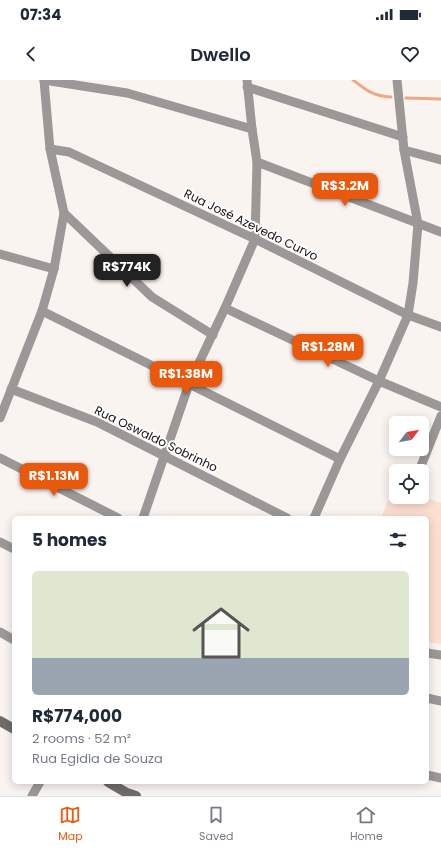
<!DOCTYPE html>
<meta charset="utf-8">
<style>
:root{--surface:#fff;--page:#f2f2f3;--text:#1f2937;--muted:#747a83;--line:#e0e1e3;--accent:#ea580c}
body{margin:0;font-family:Poppins,sans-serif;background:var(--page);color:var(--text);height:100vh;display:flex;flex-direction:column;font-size:15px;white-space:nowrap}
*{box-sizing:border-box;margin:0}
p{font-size:13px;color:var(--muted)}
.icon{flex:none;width:22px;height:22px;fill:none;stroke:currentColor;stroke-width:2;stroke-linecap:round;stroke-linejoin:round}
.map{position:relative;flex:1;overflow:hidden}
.sheet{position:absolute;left:12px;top:436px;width:417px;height:268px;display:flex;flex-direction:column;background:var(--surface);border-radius:6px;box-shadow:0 2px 10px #0003}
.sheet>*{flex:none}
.needle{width:26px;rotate:59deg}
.buttons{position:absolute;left:389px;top:336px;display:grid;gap:8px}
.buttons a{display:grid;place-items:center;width:40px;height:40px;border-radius:6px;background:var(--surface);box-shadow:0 2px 10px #0003;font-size:20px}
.price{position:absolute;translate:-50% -34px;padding:0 9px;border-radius:8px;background:var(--accent);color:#fff;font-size:13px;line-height:26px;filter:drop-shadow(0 1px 2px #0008)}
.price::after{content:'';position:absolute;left:50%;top:24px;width:12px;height:9px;margin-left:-6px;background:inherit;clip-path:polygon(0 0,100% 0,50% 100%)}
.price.selected{background:#222;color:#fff}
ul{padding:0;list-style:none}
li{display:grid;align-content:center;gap:8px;height:212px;padding:0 20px}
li+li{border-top:1px solid var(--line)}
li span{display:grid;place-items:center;height:124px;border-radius:6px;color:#555}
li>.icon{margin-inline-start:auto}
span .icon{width:72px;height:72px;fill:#fffc;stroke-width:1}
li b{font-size:17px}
h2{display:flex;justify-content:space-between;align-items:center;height:48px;padding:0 20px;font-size:17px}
.status{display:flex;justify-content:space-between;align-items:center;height:28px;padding:0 20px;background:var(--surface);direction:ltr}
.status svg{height:11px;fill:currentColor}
header{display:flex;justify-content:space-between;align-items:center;height:52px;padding:0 20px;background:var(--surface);font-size:18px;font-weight:600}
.dock{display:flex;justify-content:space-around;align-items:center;height:56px;border-top:1px solid var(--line);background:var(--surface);font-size:11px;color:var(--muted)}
.dock a{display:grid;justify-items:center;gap:2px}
.dock .selected{color:var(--accent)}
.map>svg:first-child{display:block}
</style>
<div class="status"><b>07:34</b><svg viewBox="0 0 49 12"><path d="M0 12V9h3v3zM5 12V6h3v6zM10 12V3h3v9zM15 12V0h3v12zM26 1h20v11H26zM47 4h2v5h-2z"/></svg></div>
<header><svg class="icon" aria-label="back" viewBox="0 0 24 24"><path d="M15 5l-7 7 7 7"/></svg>Dwello<svg class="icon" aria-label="heart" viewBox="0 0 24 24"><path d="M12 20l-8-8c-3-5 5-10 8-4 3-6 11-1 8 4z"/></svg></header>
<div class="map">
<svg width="441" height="716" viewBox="0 0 441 716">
<rect width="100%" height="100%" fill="#faf4f1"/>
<!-- green -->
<polygon fill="#fddfd1" points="394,406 396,407 396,417 422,416 441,423 441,564 427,562 427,438 381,438"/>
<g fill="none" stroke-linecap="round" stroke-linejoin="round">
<!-- stream -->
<g stroke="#efa785" stroke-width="3">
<path d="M353,0C367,11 373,16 391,17"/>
<polyline points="406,18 441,19"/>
</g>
<!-- street -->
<g stroke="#9b9897" stroke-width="9">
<polyline points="44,0 127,13 252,49"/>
<polyline points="247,7 403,57"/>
<polyline points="50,69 69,72 255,159 408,235 441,247"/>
<polyline points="404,70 441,80"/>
<polyline points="257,82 441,152"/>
<polyline points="64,133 152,217 213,255"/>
<polyline points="0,174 54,189"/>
<polyline points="225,228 379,301 441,327"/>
<polyline points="42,231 340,379"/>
<polyline points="11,309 97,342 287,438"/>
<polyline points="0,338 42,231 54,189 64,133 50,69 44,0"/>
<polyline points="0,378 118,438"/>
<polyline points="419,391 441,336"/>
<polyline points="143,438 189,304 225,228 255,159 257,82 252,49 247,0"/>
<polyline points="314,438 340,379 379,301 408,235 413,203 418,144 404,70 397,0"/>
<polyline points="0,462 14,469"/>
<polyline points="0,552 14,560"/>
<polyline points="427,573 441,575"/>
<polyline points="427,618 441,621"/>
<polyline points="427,695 441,698"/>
<polyline points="32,716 40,702"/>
</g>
<!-- secondary -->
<g stroke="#6f6c6a" stroke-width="10">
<polyline points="0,641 14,649"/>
<polyline points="108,702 127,713 136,716"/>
</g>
</g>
<g text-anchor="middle" stroke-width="4" stroke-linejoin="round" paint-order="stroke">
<!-- street labels -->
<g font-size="12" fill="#151312" stroke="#fff">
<text transform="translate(251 145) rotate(26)" y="4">Rua José Azevedo Curvo</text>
<text transform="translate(156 359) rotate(26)" y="4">Rua Oswaldo Sobrinho</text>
</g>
</g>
</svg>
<div class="buttons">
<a><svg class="needle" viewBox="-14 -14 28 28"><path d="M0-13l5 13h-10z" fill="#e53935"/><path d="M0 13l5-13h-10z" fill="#747a83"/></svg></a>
<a><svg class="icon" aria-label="locate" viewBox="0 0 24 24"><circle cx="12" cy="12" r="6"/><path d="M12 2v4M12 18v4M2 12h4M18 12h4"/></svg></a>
</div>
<b class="price" style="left:345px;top:127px">R$3.2M</b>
<b class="price selected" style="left:127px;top:208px">R$774K</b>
<b class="price" style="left:328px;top:288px">R$1.28M</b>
<b class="price" style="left:186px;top:315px">R$1.38M</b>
<b class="price" style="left:54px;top:417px">R$1.13M</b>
<section class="sheet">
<h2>5 homes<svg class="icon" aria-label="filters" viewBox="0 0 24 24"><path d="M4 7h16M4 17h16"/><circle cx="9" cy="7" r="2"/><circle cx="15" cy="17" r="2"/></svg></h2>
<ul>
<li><span style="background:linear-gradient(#dfe7d0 70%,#9aa5b1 0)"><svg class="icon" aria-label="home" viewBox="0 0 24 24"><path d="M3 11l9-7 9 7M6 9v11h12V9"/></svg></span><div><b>R$774,000</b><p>2 rooms · 52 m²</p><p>Rua Egidia de Souza</p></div></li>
</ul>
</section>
</div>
<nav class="dock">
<a class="selected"><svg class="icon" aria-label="map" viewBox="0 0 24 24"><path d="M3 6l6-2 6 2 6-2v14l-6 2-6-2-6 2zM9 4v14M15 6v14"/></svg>Map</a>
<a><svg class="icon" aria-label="saved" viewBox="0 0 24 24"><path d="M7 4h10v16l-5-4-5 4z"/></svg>Saved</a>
<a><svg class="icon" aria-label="home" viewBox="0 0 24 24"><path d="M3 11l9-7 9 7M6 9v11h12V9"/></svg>Home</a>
</nav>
